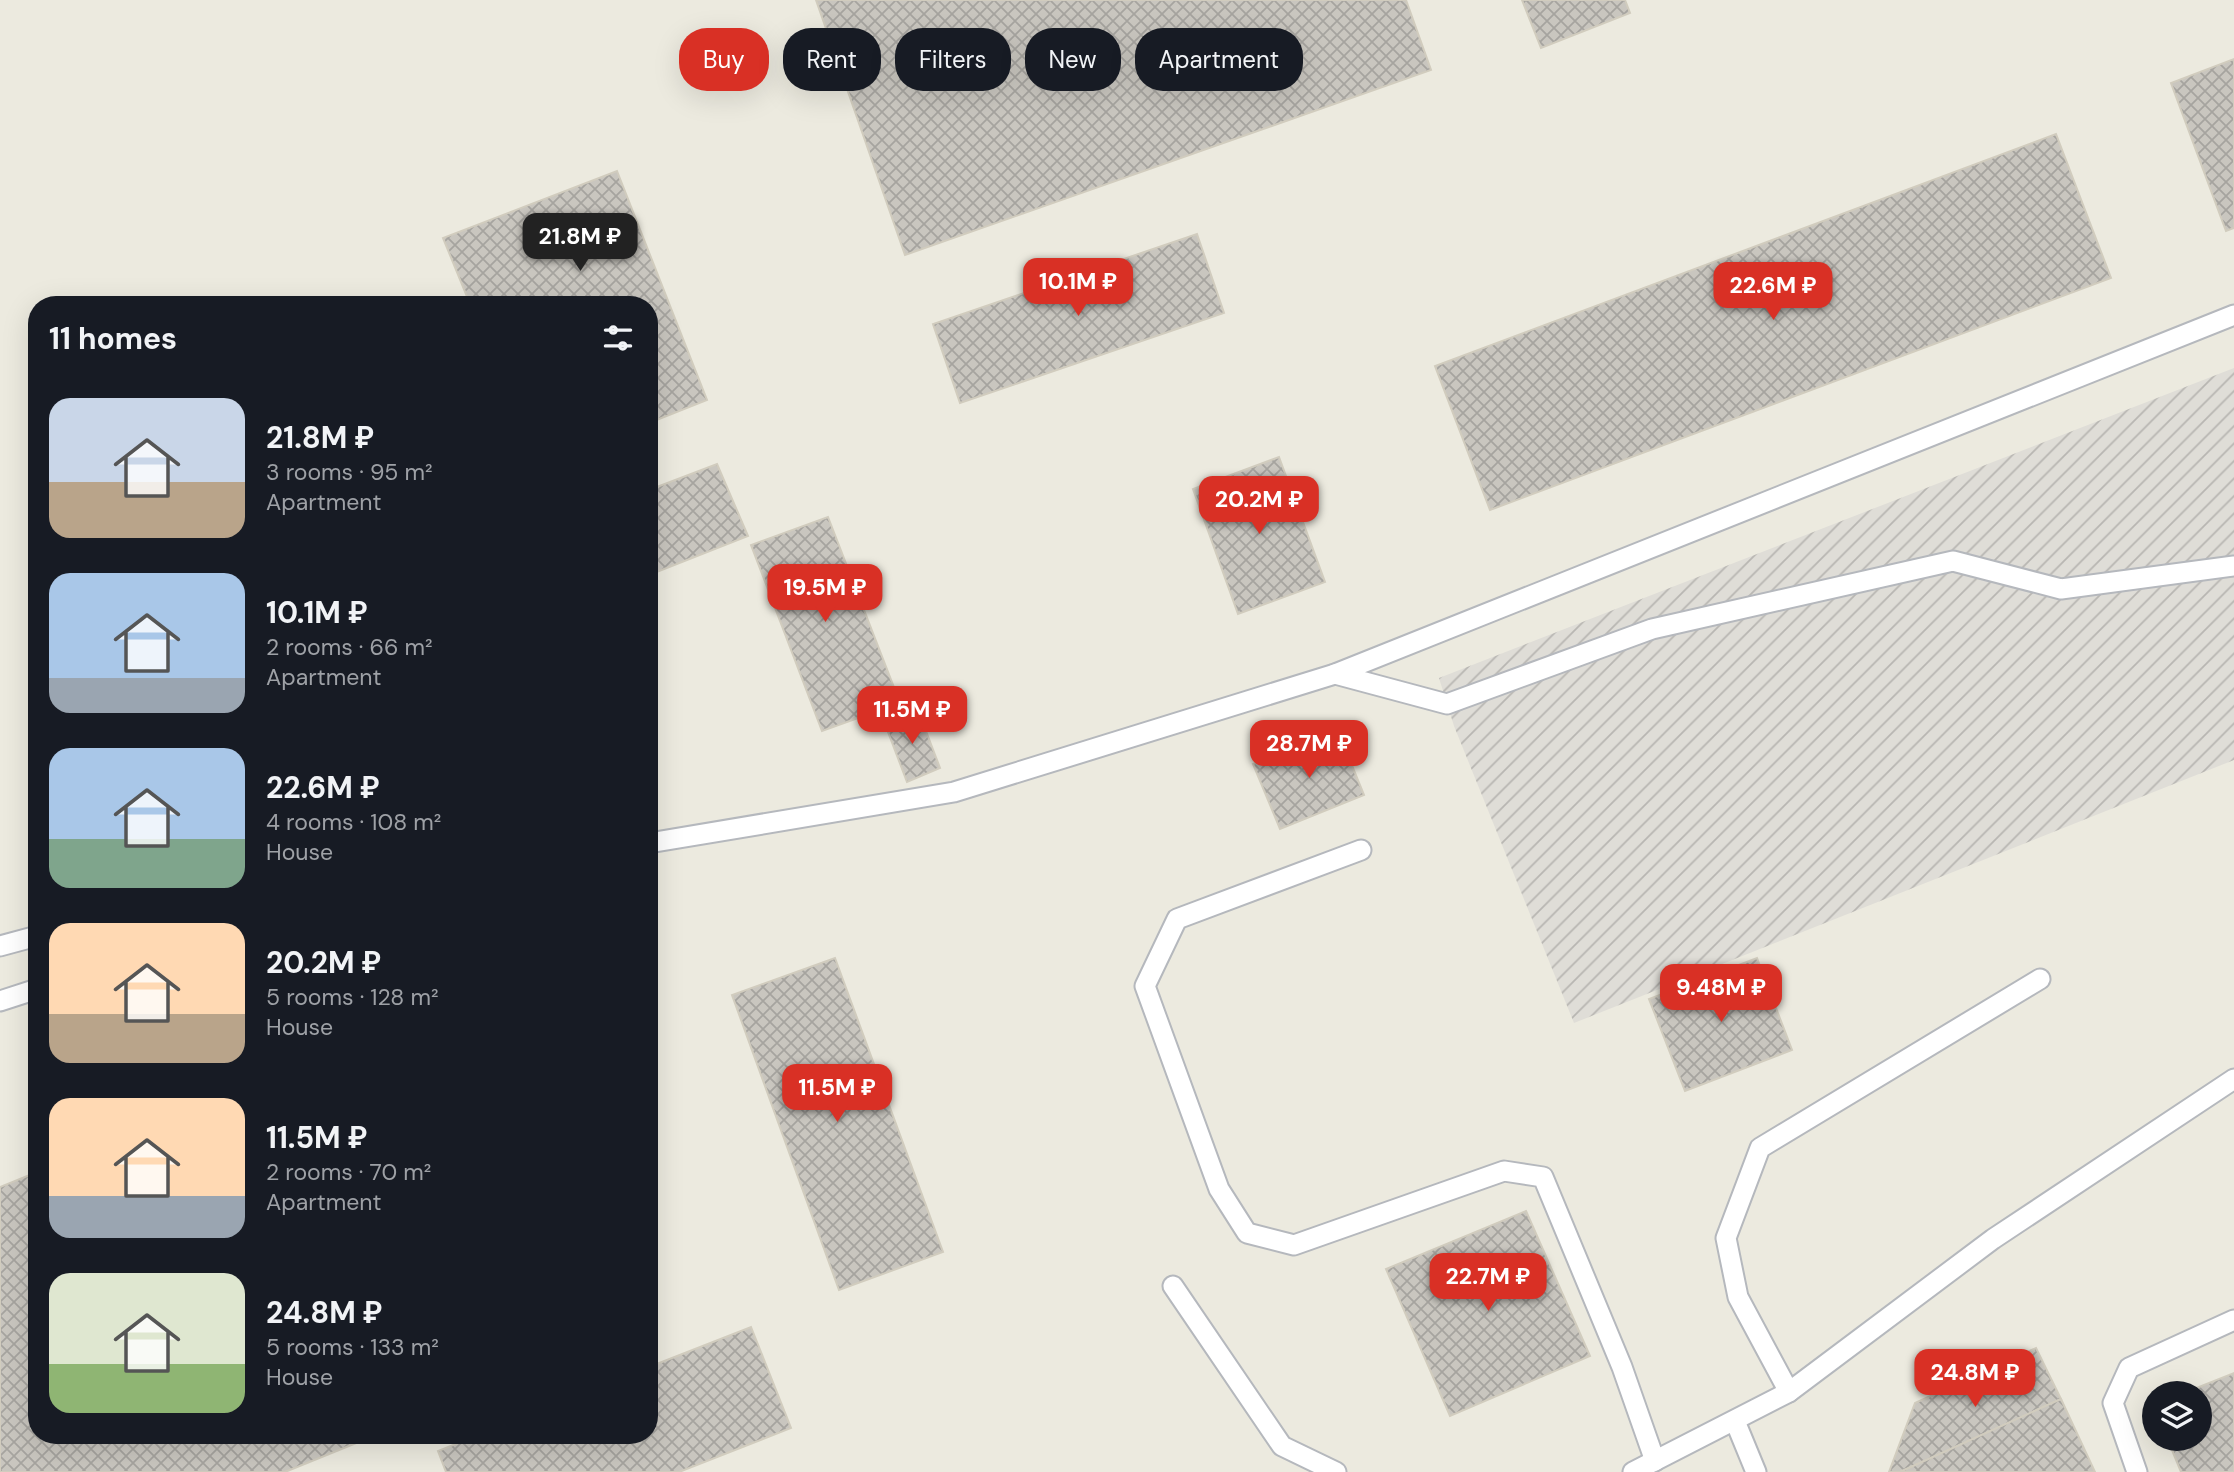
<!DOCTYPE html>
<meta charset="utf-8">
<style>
:root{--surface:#171b24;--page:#242831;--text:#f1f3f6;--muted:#9ea1a6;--accent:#d93025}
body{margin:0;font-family:"DM Sans",sans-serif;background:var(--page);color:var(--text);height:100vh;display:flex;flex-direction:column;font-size:26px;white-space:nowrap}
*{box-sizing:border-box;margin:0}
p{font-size:23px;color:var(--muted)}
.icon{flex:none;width:38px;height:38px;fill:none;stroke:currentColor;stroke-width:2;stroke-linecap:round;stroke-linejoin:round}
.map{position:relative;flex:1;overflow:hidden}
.side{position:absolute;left:28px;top:296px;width:630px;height:1148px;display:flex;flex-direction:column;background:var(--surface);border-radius:28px;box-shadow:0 7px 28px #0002}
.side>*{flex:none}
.hud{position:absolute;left:679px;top:28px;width:665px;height:63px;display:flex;gap:14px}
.buttons{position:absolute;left:2142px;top:1381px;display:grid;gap:14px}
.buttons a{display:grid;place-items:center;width:70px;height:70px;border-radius:50%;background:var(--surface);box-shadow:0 7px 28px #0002;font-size:35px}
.price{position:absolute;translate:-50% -60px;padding:0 16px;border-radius:14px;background:var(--accent);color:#fff;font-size:23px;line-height:46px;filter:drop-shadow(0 2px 4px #0008)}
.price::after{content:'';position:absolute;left:50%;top:42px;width:21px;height:16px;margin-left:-10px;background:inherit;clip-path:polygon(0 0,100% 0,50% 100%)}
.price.selected{background:#222;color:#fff}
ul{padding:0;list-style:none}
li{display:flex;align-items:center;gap:21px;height:175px;padding:0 21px}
li span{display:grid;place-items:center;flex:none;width:196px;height:140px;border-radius:21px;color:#555}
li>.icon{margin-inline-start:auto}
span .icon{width:84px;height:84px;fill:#fffc;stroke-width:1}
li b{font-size:30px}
h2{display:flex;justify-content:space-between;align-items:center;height:84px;padding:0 21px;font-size:30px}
.pill{padding:0 24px;border-radius:28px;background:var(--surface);box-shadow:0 7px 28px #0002;font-size:24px;line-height:63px}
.pill.selected{background:var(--accent);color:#fff}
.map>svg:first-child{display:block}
</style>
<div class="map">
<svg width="2234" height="1472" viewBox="0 0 2234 1472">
<defs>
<pattern id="industrial-furrows" width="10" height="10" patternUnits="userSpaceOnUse" patternTransform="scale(1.75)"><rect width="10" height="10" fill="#dfddd7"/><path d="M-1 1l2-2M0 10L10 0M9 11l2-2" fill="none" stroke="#b8b6b2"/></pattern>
<pattern id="building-cross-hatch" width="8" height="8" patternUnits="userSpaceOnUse" patternTransform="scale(1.75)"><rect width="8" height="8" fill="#c9c6bf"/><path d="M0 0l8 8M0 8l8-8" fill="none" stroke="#a6a49f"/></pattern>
</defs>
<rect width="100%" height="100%" fill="#eceadf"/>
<!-- industrial -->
<polygon fill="url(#industrial-furrows)" points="2234,368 2234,760 1574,1023 1454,726 1439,678"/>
<!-- building -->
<g fill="url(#building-cross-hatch)" stroke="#d1ccbe" stroke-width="2">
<polygon points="816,0 1406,0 1431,70 905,255"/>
<polygon points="1522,0 1625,0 1630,13 1541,48"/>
<polygon points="2234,59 2234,228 2226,231 2171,83"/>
<polygon points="2056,134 2111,278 1490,510 1435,366"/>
<polygon points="617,171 707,400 649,423 649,304 470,304 443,238"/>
<polygon points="1197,234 1224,313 960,403 933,324"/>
<polygon points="1279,457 1325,582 1238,614 1193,489"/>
<polygon points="717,464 748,536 649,575 649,490"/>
<polygon points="828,517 900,703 822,731 751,545"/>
<polygon points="918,710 940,768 907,782 885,724"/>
<polygon points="1338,731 1364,795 1280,829 1253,764"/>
<polygon points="835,958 943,1252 839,1290 732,995"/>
<polygon points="1757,958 1792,1050 1685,1091 1649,999"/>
<polygon points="37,1172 37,1435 376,1435 285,1472 0,1472 0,1187"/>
<polygon points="1526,1211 1590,1356 1450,1416 1386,1269"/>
<polygon points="751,1327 791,1428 679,1472 446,1472 438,1451 478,1435 649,1435 649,1367"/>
<polygon points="2036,1348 2061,1399 1900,1472 1889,1472 1915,1403"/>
<polygon points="2234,1373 2234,1472 2181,1472 2167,1438 2200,1438 2200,1393 2184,1393"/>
<polygon points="2061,1399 2095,1472 1900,1472"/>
</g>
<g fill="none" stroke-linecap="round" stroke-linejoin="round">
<defs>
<g id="lane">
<polyline points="1335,674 1447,704 1652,629 1953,561 2061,589 2234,566"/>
<polyline points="649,843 954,792 1335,674 2234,315"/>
<polyline points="1361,850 1177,919 1145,986 1219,1189 1247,1233 1294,1245 1504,1171 1543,1177 1622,1367 1655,1461"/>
<polyline points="0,946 37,936"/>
<polyline points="0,1001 37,989"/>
<polyline points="1173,1286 1282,1446 1336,1472"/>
<polyline points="1789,1392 1738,1297 1726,1238 1760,1148 2040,979"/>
<polyline points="1735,1421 1756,1472"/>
<polyline points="1633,1472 1789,1392 1993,1239 2234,1079"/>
<polyline points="2137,1472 2113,1403 2129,1368 2234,1320"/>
</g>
</defs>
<!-- lane casing -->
<use href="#lane" stroke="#b5b8bd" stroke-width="23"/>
<!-- lane -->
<use href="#lane" stroke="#fff" stroke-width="19"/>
</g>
</svg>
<div class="buttons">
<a><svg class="icon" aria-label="layers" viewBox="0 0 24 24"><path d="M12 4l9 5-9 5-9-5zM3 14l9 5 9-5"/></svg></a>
</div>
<b class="price selected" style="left:580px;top:273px">21.8M ₽</b>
<b class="price" style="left:1078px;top:318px">10.1M ₽</b>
<b class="price" style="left:1773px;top:322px">22.6M ₽</b>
<b class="price" style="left:1259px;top:536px">20.2M ₽</b>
<b class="price" style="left:825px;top:624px">19.5M ₽</b>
<b class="price" style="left:912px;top:746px">11.5M ₽</b>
<b class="price" style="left:1309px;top:780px">28.7M ₽</b>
<b class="price" style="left:1721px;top:1024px">9.48M ₽</b>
<b class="price" style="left:837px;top:1124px">11.5M ₽</b>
<b class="price" style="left:1488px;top:1313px">22.7M ₽</b>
<b class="price" style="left:1975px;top:1409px">24.8M ₽</b>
<div class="hud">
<a class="pill selected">Buy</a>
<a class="pill">Rent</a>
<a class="pill">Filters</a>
<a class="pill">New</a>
<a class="pill">Apartment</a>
</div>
<section class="side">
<h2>11 homes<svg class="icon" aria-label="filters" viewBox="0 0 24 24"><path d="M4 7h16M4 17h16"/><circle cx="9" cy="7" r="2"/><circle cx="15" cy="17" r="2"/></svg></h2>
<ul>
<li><span style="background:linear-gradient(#c9d6e8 60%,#b9a48a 0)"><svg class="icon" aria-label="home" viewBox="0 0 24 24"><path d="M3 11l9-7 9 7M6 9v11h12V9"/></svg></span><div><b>21.8M ₽</b><p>3 rooms · 95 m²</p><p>Apartment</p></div></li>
<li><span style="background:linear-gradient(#a9c7e8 75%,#9aa5b1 0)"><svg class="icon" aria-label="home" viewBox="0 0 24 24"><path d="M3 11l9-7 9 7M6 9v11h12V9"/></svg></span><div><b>10.1M ₽</b><p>2 rooms · 66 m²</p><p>Apartment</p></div></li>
<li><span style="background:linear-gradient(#a9c7e8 65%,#7fa58c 0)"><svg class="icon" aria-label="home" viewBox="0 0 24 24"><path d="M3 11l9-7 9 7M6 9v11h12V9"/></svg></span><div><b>22.6M ₽</b><p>4 rooms · 108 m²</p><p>House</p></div></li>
<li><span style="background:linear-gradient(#ffd9b3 65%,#b9a48a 0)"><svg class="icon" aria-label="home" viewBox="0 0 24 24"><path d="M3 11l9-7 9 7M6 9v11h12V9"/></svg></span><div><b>20.2M ₽</b><p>5 rooms · 128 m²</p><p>House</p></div></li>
<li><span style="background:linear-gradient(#ffd9b3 70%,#9aa5b1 0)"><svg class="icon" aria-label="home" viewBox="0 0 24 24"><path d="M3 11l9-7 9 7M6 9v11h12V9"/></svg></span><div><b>11.5M ₽</b><p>2 rooms · 70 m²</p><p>Apartment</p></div></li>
<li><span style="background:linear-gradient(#dfe7d0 65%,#8fb573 0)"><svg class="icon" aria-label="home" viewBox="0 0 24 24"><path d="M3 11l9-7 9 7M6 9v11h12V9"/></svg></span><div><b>24.8M ₽</b><p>5 rooms · 133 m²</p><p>House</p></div></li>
</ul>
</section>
</div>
